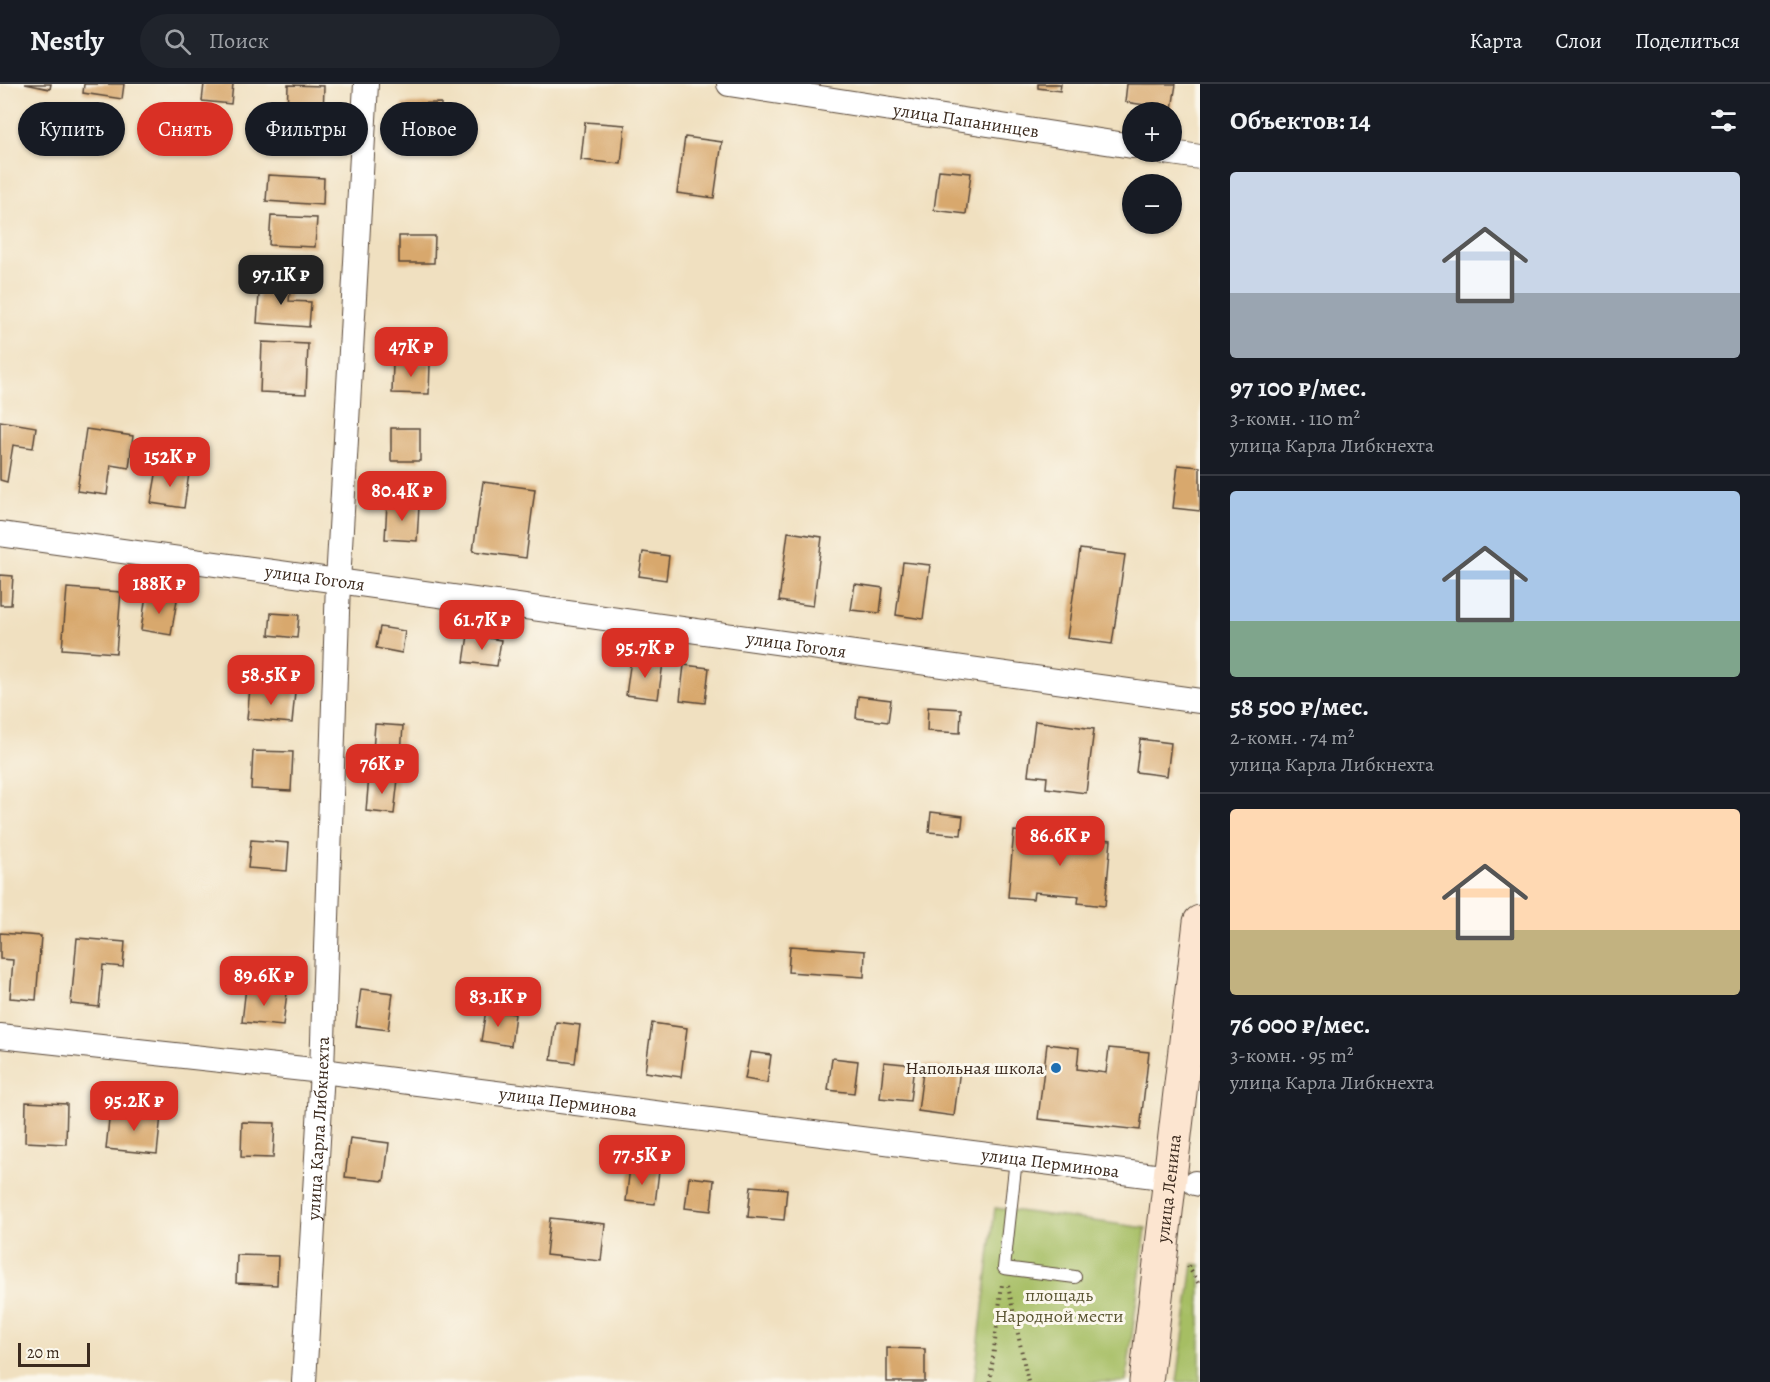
<!DOCTYPE html>
<html lang="ru">
<meta charset="utf-8">
<style>
:root{--surface:#171b24;--page:#20242c;--text:#f1f3f6;--muted:#9ea1a6;--line:#363941;--accent:#d93025}
body{margin:0;font-family:Alegreya,serif;background:var(--page);color:var(--text);height:100vh;display:flex;flex-direction:column;font-size:22px;white-space:nowrap}
*{box-sizing:border-box;margin:0}
p{font-size:20px;color:var(--muted)}
.icon{flex:none;width:33px;height:33px;fill:none;stroke:currentColor;stroke-width:2;stroke-linecap:round;stroke-linejoin:round}
.map{position:relative;flex:1;overflow:hidden}
.details{display:flex;flex-direction:column;background:var(--surface);width:570px}
.details>*{flex:none}
.banner{position:absolute;left:18px;top:18px;width:570px;height:54px;display:flex;gap:12px}
.controls{position:absolute;left:1122px;top:18px;display:grid;gap:12px}
.controls a{display:grid;place-items:center;width:60px;height:60px;border-radius:50%;background:var(--surface);box-shadow:0 2px 4px #0004;font-size:30px}
.scale{position:absolute;left:18px;bottom:15px;width:72px;box-sizing:border-box;padding-left:6px;border:3px solid #3b2a1e;border-top:0;font-size:16px;line-height:21px;white-space:nowrap;color:#3b2a1e;-webkit-text-stroke:4px #fbf7ec;paint-order:stroke}
.price{position:absolute;translate:-50% -51px;padding:0 14px;border-radius:12px;background:var(--accent);color:#fff;font-size:20px;line-height:39px;filter:drop-shadow(0 2px 3px #0008)}
.price::after{content:'';position:absolute;left:50%;top:36px;width:18px;height:14px;margin-left:-9px;background:inherit;clip-path:polygon(0 0,100% 0,50% 100%)}
.price.active{background:#222;color:#fff}
ul{padding:0;list-style:none}
li{display:grid;align-content:center;gap:12px;height:318px;padding:0 30px}
li+li{border-top:2px solid var(--line)}
li span{display:grid;place-items:center;height:186px;border-radius:6px;color:#555}
li>.icon{margin-inline-start:auto}
span .icon{width:108px;height:108px;fill:#fffc;stroke-width:1}
li b{font-size:26px}
h2{display:flex;justify-content:space-between;align-items:center;height:72px;padding:0 30px;font-size:26px}
.tag{padding:0 21px;border-radius:27px;background:var(--surface);box-shadow:0 2px 4px #0004;font-size:21px;line-height:54px}
.tag.active{background:var(--accent);color:#fff}
header{display:flex;align-items:center;gap:36px;box-sizing:border-box;height:84px;padding:0 30px;background:var(--surface);border-bottom:2px solid var(--line)}
header strong{font-size:28px}
nav{display:flex;gap:33px;margin-inline-start:auto;font-size:21px}
.search{width:420px;height:54px;background:var(--page);display:flex;align-items:center;gap:15px;box-sizing:border-box;padding:0 21px;border-radius:33px;color:var(--muted);font-size:22px}
main{display:flex;flex:1;min-height:0}
.map>svg:first-child{display:block}
</style>
<header>
<strong>Nestly</strong>
<div class="search"><svg class="icon" aria-label="search" viewBox="0 0 24 24"><circle cx="10" cy="10" r="6"/><path d="M15 15l6 6"/></svg>Поиск</div>
<nav><a>Карта</a><a>Слои</a><a>Поделиться</a></nav>
</header>
<main>
<div class="map">
<svg width="1200" height="1298" viewBox="0 0 1200 1298">
<rect width="100%" height="100%" fill="#fbf7ec"/>
<filter id="ink" filterUnits="userSpaceOnUse"><feTurbulence type="fractalNoise" baseFrequency=".0167" numOctaves="2"/><feDisplacementMap in="SourceGraphic" scale="12" xChannelSelector="R" yChannelSelector="G"/><feConvolveMatrix kernelMatrix="1 2 1 2 8 2 1 2 1" color-interpolation-filters="sRGB"/></filter>
<filter id="wash" filterUnits="userSpaceOnUse"><feTurbulence type="fractalNoise" baseFrequency=".008" numOctaves="4" result="noise"/><feDisplacementMap in="SourceGraphic" scale="24" xChannelSelector="R" yChannelSelector="G"/><feGaussianBlur stdDeviation="1.35" result="paint"/><feColorMatrix in="noise" values="0 0 0 0 0 0 0 0 0 0 0 0 0 0 0 0 0 1.4 0 .05"/><feComposite in="paint" operator="in"/></filter>
<g filter="url(#wash)">
<rect width="100%" height="100%" fill="#f0e0c0"/>
<!-- green -->
<g fill="#a6be63" stroke="#707440" stroke-width="1.5">
<polygon points="995,1124 1146,1144 1126,1298 974,1298"/>
<polygon points="1193,1180 1200,1181 1200,1298 1177,1298"/>
</g>
<g id="blocks">
<!-- building -->
<g fill="#d8a86d">
<polygon points="25,0 51,0 50,5"/>
<polygon points="84,0 124,0 122,15 83,9"/>
<polygon points="204,0 233,0 231,20 202,17"/>
<polygon points="1038,0 1061,0 1060,7 1038,4"/>
<polygon points="1127,0 1176,0 1172,25 1125,18"/>
<polygon points="288,1 324,2 323,31 287,30"/>
<polygon points="441,19 441,47 402,48 402,20"/>
<polygon points="585,38 625,41 621,80 581,76"/>
<polygon points="685,53 722,58 714,114 677,109"/>
<polygon points="939,86 971,89 966,130 934,126"/>
<polygon points="268,91 324,94 323,121 266,117"/>
<polygon points="271,132 317,134 315,163 269,161"/>
<polygon points="399,152 435,152 434,179 399,179"/>
<polygon points="260,196 291,198 289,217 311,218 309,243 257,239"/>
<polygon points="262,258 308,260 306,310 260,308"/>
<polygon points="393,279 430,280 429,310 392,309"/>
<polygon points="0,337 36,343 33,364 13,361 7,398 0,396"/>
<rect x="391" y="344" width="29" height="33"/>
<polygon points="86,345 133,352 129,384 111,381 107,411 77,407"/>
<polygon points="1178,381 1200,383 1200,427 1173,424"/>
<polygon points="157,385 189,389 184,424 151,419"/>
<polygon points="483,398 535,405 526,474 473,467"/>
<polygon points="387,420 419,422 417,457 385,455"/>
<polygon points="788,448 822,453 813,522 779,517"/>
<polygon points="1080,465 1125,471 1112,560 1067,554"/>
<polygon points="643,468 669,472 666,496 639,492"/>
<polygon points="903,478 930,481 923,535 896,531"/>
<polygon points="0,491 13,492 11,521 0,521"/>
<polygon points="855,500 883,504 880,529 851,526"/>
<polygon points="67,504 121,508 116,569 62,565"/>
<polygon points="146,511 177,516 171,551 141,546"/>
<polygon points="271,529 299,531 297,554 269,551"/>
<polygon points="380,543 405,547 402,569 376,564"/>
<polygon points="468,551 501,556 497,582 464,578"/>
<polygon points="631,575 663,579 658,615 626,611"/>
<polygon points="684,581 709,584 705,619 680,616"/>
<polygon points="250,604 295,608 292,639 247,635"/>
<polygon points="858,612 891,616 888,638 856,634"/>
<polygon points="928,623 961,625 960,649 927,647"/>
<polygon points="1035,637 1094,645 1086,709 1046,704 1047,693 1028,691"/>
<polygon points="375,640 403,642 401,669 373,667"/>
<polygon points="1140,655 1171,659 1167,692 1136,688"/>
<polygon points="253,667 293,668 291,707 251,705"/>
<polygon points="369,692 398,695 394,730 366,727"/>
<polygon points="931,728 963,732 961,751 929,748"/>
<polygon points="1014,747 1111,756 1105,822 1078,819 1079,812 1034,808 1033,815 1008,813"/>
<polygon points="251,756 289,759 287,787 248,784"/>
<polygon points="0,849 41,852 36,916 10,914 13,876 0,875"/>
<polygon points="77,854 125,858 123,883 103,881 99,923 71,920"/>
<polygon points="790,862 865,867 864,893 788,888"/>
<polygon points="246,903 287,908 283,942 242,938"/>
<polygon points="361,905 393,909 388,946 356,942"/>
<polygon points="486,926 515,930 511,962 481,957"/>
<polygon points="556,938 580,941 575,979 551,976"/>
<polygon points="652,939 687,944 681,993 645,988"/>
<polygon points="1047,960 1079,964 1077,985 1106,989 1109,964 1149,968 1140,1046 1038,1035"/>
<polygon points="750,968 771,971 767,999 745,995"/>
<polygon points="832,974 858,977 854,1009 828,1006"/>
<polygon points="884,978 914,981 910,1017 880,1014"/>
<polygon points="924,980 960,985 954,1032 918,1027"/>
<polygon points="26,1018 67,1020 66,1060 25,1058"/>
<polygon points="110,1026 161,1031 157,1070 106,1065"/>
<polygon points="242,1038 275,1039 273,1074 241,1073"/>
<polygon points="350,1054 389,1059 384,1097 345,1093"/>
<polygon points="630,1083 659,1087 655,1120 626,1117"/>
<polygon points="689,1093 714,1096 711,1127 685,1124"/>
<polygon points="751,1102 787,1105 784,1136 748,1133"/>
<polygon points="550,1134 605,1140 601,1177 546,1171"/>
<polygon points="237,1171 278,1172 277,1201 236,1199"/>
<polygon points="887,1264 925,1265 925,1298 887,1298"/>
</g>
</g>
</g>
<g filter="url(#ink)">
<use href="#blocks" fill-opacity="0" stroke="#564536" stroke-width="1.5"/>
<g fill="none" stroke-linecap="round" stroke-linejoin="round">
<defs>
<polyline id="lane" points="1016,1075 1004,1184 1075,1193"/>
<g id="street">
<path id="s1" d="M729,0L1132,62"/>
<polyline points="1165,68 1200,73"/>
<path id="s2" d="M0,450L1200,617"/>
<path id="s3" d="M0,952L322,987L1170,1094"/>
<polyline points="1195,1099 1200,1100"/>
<path id="s4" d="M304,1298L322,987L338,498L366,0"/>
</g>
<g id="secondary">
<path id="s5" d="M1146,1298L1200,838"/>
</g>
</defs>
<!-- lane casing -->
<use href="#lane" stroke="#564536" stroke-width="14"/>
<!-- street casing -->
<use href="#street" stroke="#564536" stroke-width="26"/>
<!-- secondary casing -->
<use href="#secondary" stroke="#564536" stroke-width="35"/>
<!-- path -->
<g stroke="#564536" stroke-width="4" stroke-dasharray="1.5 4.5" stroke-linecap="butt">
<polyline points="1188,1182 1200,1202"/>
<polyline points="1008,1202 1028,1298"/>
<polyline points="990,1298 1002,1200"/>
</g>
<!-- lane -->
<use href="#lane" stroke="#fff" stroke-width="12"/>
<!-- street -->
<use href="#street" stroke="#fff" stroke-width="24"/>
<!-- secondary -->
<use href="#secondary" stroke="#fce5d0" stroke-width="33"/>
</g>
</g>
<!-- markers -->
<circle fill="#1f6fb2" stroke="#fbf7ec" stroke-width="2" cx="1056" cy="984" r="6"/>
<g text-anchor="middle" stroke-width="6" stroke-linejoin="round" paint-order="stroke">
<!-- street labels -->
<g font-size="18" fill="#3b2a1e" stroke="#fbf7ec">
<text dy="6" stroke="none"><textPath href="#s1" startOffset="240">улица Папанинцев</textPath></text>
<text dy="6" stroke="none"><textPath href="#s2" startOffset="318">улица Гоголя</textPath></text>
<text dy="6" stroke="none"><textPath href="#s2" startOffset="804">улица Гоголя</textPath></text>
<text dy="6" stroke="none"><textPath href="#s3" startOffset="572">улица Перминова</textPath></text>
<text dy="6" stroke="none"><textPath href="#s4" startOffset="254">улица Карла Либкнехта</textPath></text>
<text dy="6" stroke="none"><textPath href="#s3" startOffset="1058">улица Перминова</textPath></text>
<text dy="6" stroke="none"><textPath href="#s5" startOffset="195">улица Ленина</textPath></text>
</g>
<!-- poi labels -->
<g font-size="18" fill="#3b2a1e" stroke="#fbf7ec" text-anchor="end">
<text x="1044" y="990">Напольная школа</text>
</g>
<!-- park labels -->
<g font-size="18" fill="#5b5633" stroke="#fbf7ec">
<text x="1059" y="1217">площадь<tspan x="1059" dy="21">Народной мести</tspan></text>
</g>
</g>
</svg>
<div class="controls">
<a>+</a>
<a>−</a>
</div>
<div class="scale">20 m</div>
<b class="price active" style="left:281px;top:222px">97.1K ₽</b>
<b class="price" style="left:411px;top:294px">47K ₽</b>
<b class="price" style="left:170px;top:404px">152K ₽</b>
<b class="price" style="left:402px;top:438px">80.4K ₽</b>
<b class="price" style="left:159px;top:531px">188K ₽</b>
<b class="price" style="left:482px;top:567px">61.7K ₽</b>
<b class="price" style="left:645px;top:595px">95.7K ₽</b>
<b class="price" style="left:271px;top:622px">58.5K ₽</b>
<b class="price" style="left:382px;top:711px">76K ₽</b>
<b class="price" style="left:1060px;top:783px">86.6K ₽</b>
<b class="price" style="left:264px;top:923px">89.6K ₽</b>
<b class="price" style="left:498px;top:944px">83.1K ₽</b>
<b class="price" style="left:134px;top:1048px">95.2K ₽</b>
<b class="price" style="left:642px;top:1102px">77.5K ₽</b>
<div class="banner">
<a class="tag">Купить</a>
<a class="tag active">Снять</a>
<a class="tag">Фильтры</a>
<a class="tag">Новое</a>
</div>
</div>
<section class="details">
<h2>Объектов: 14<svg class="icon" aria-label="filters" viewBox="0 0 24 24"><path d="M4 7h16M4 17h16"/><circle cx="9" cy="7" r="2"/><circle cx="15" cy="17" r="2"/></svg></h2>
<ul>
<li><span style="background:linear-gradient(#c9d6e8 65%,#9aa5b1 0)"><svg class="icon" aria-label="home" viewBox="0 0 24 24"><path d="M3 11l9-7 9 7M6 9v11h12V9"/></svg></span><div><b>97 100 ₽/мес.</b><p>3-комн. · 110 m²</p><p>улица Карла Либкнехта</p></div></li>
<li><span style="background:linear-gradient(#a9c7e8 70%,#7fa58c 0)"><svg class="icon" aria-label="home" viewBox="0 0 24 24"><path d="M3 11l9-7 9 7M6 9v11h12V9"/></svg></span><div><b>58 500 ₽/мес.</b><p>2-комн. · 74 m²</p><p>улица Карла Либкнехта</p></div></li>
<li><span style="background:linear-gradient(#ffd9b3 65%,#c2b280 0)"><svg class="icon" aria-label="home" viewBox="0 0 24 24"><path d="M3 11l9-7 9 7M6 9v11h12V9"/></svg></span><div><b>76 000 ₽/мес.</b><p>3-комн. · 95 m²</p><p>улица Карла Либкнехта</p></div></li>
</ul>
</section>
</main>
